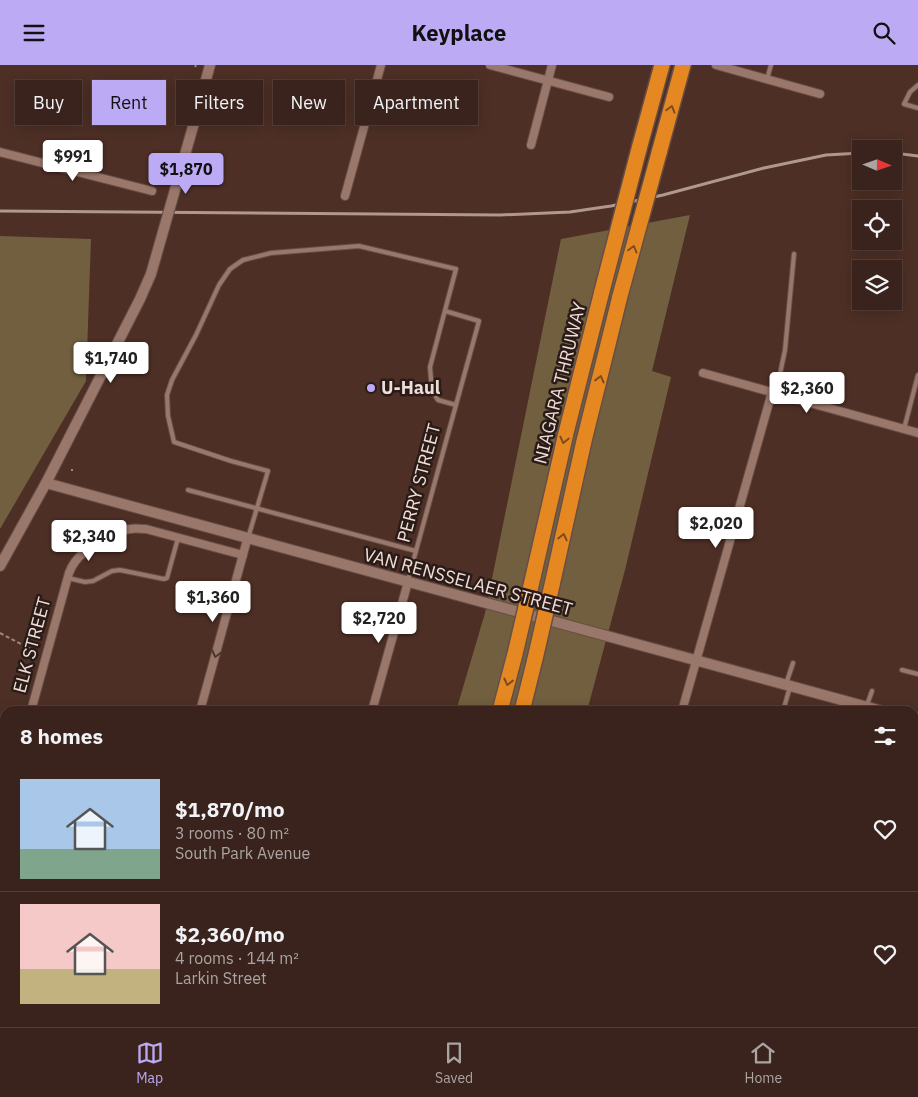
<!DOCTYPE html>
<meta charset="utf-8">
<style>
:root{--surface:#3a231c;--page:#452f29;--text:#f1f3f6;--muted:#aba4a3;--line:#54403b;--accent:#bcaaf5}
body{margin:0;font-family:"IBM Plex Sans",sans-serif;background:var(--page);color:var(--text);height:100vh;display:flex;flex-direction:column;font-size:19px;white-space:nowrap}
*{box-sizing:border-box;margin:0}
p{font-size:16px;color:var(--muted)}
.icon{flex:none;width:28px;height:28px;fill:none;stroke:currentColor;stroke-width:2;stroke-linecap:round;stroke-linejoin:round}
.map{position:relative;flex:1;overflow:hidden}
.sheet{position:absolute;left:0px;top:641px;width:919px;height:321px;display:flex;flex-direction:column;background:var(--surface);border-radius:15px 15px 0 0;box-shadow:0 2px 12px #0003,0 0 0 1px var(--line)}
.sheet>*{flex:none}
.hud{position:absolute;left:15px;top:15px;width:500px;height:45px;display:flex;gap:10px}
.needle{width:32px;rotate:92deg}
.tools{position:absolute;left:852px;top:75px;display:grid;gap:10px}
.tools a{display:grid;place-items:center;width:50px;height:50px;border-radius:0px;background:var(--surface);box-shadow:0 2px 12px #0003,0 0 0 1px var(--line);font-size:25px}
.price{position:absolute;translate:-50% -42px;padding:0 11px;border-radius:5px;background:#fff;color:#222;font-size:16px;line-height:32px;filter:drop-shadow(0 1px 2px #0008)}
.price::after{content:'';position:absolute;left:50%;top:30px;width:15px;height:11px;margin-left:-8px;background:inherit;clip-path:polygon(0 0,100% 0,50% 100%)}
.price.selected{background:var(--accent);color:#111}
ul{padding:0;list-style:none}
li{display:flex;align-items:center;gap:15px;height:125px;padding:0 20px}
li+li{border-top:1px solid var(--line)}
li span{display:grid;place-items:center;flex:none;width:140px;height:100px;border-radius:0px;color:#555}
li>.icon{margin-inline-start:auto}
span .icon{width:60px;height:60px;fill:#fffc;stroke-width:1}
li b{font-size:21px}
h2{display:flex;justify-content:space-between;align-items:center;height:60px;padding:0 20px;font-size:21px}
.chip{padding:0 18px;border-radius:0px;background:var(--surface);box-shadow:0 2px 12px #0003,0 0 0 1px var(--line);font-size:18px;line-height:45px}
.chip.selected{background:var(--accent);color:#111}
header{display:flex;justify-content:space-between;align-items:center;height:65px;padding:0 20px;background:var(--accent);color:#111;font-size:22px;font-weight:800}
.tab-bar{display:flex;justify-content:space-around;align-items:center;height:70px;border-top:1px solid var(--line);background:var(--surface);font-size:14px;color:var(--muted)}
.tab-bar a{display:grid;justify-items:center;gap:2px}
.tab-bar .selected{color:var(--accent)}
.map>svg:first-child{display:block}
</style>
<header><svg class="icon" aria-label="menu" viewBox="0 0 24 24"><path d="M4 6h16M4 12h16M4 18h16"/></svg>Keyplace<svg class="icon" aria-label="search" viewBox="0 0 24 24"><circle cx="10" cy="10" r="6"/><path d="M15 15l6 6"/></svg></header>
<div class="map">
<svg width="918" height="962" viewBox="0 0 918 962">
<rect width="100%" height="100%" fill="#4d2f25"/>
<!-- green -->
<g fill="#715f3f">
<polygon points="690,150 652,306 671,312 625,505 587,646 456,646 485,548 561,174"/>
<polygon points="0,171 91,174 86,316 0,464"/>
<polygon points="300,958 523,958 535,962 299,962"/>
</g>
<g fill="none" stroke-linecap="round" stroke-linejoin="round">
<defs>
<g id="service">
<polyline points="767,14 771,0"/>
<polyline points="918,20 910,27 904,39 918,43"/>
<polyline points="776,328 785,285 794,189"/>
<polyline points="904,364 918,310"/>
<polyline points="188,425 416,486"/>
<polyline points="248,473 268,406 231,396 174,377 168,351 167,330 172,315 196,270 219,220 230,204 243,195 271,188 359,181 456,204 430,302 432,326 438,335 456,340"/>
<polyline points="68,513 85,517 93,516 112,506 120,505 164,514 167,513 178,473"/>
<polyline points="408,515 479,256 445,246"/>
<polyline points="902,605 918,609"/>
<polyline points="786,619 793,598"/>
<polyline points="867,640 872,626"/>
<polyline points="783,646 790,622"/>
<polyline points="839,646 843,635"/>
<polyline points="718,958 734,962"/>
</g>
<g id="minor">
<polyline points="490,0 609,32"/>
<polyline points="716,0 820,29"/>
<polyline points="531,80 552,0"/>
<polyline points="0,87 152,126"/>
<polyline points="345,131 381,0"/>
<polyline points="703,308 918,368"/>
<path d="M31,646L69,508C76,489 91,482 109,473C115,470 122,465 130,464C135,463 141,464 146,464L243,490"/>
<polyline points="200,646 247,475"/>
<polyline points="372,646 408,517"/>
<polyline points="682,646 772,327"/>
<polyline points="914,951 918,953"/>
<polyline points="114,962 115,958"/>
<polyline points="284,962 285,958"/>
<polyline points="911,962 913,958"/>
</g>
<g id="tertiary">
<polyline points="198,44 210,0"/>
<path d="M46,418C324,496 604,568 882,646"/>
<polyline points="0,501 46,418 140,234 151,209"/>
<polyline points="914,669 918,653"/>
<polyline points="0,742 4,747 0,760"/>
<polyline points="833,962 834,958"/>
</g>
<g id="motorway">
<polyline points="639,84 662,0"/>
<polyline points="659,88 683,0"/>
<polyline points="533,512 566,368 602,226"/>
<polyline points="552,520 584,376 620,231"/>
<polyline points="500,646 515,589"/>
<polyline points="522,646 535,594"/>
<polyline points="395,962 396,958"/>
<polyline points="416,962 418,958"/>
</g>
</defs>
<!-- service casing -->
<use href="#service" stroke="#674e45" stroke-width="6"/>
<!-- minor casing -->
<use href="#minor" stroke="#674e45" stroke-width="10"/>
<!-- tertiary casing -->
<use href="#tertiary" stroke="#674e45" stroke-width="12"/>
<!-- motorway casing -->
<use href="#motorway" stroke="#674e45" stroke-width="18"/>
<!-- path -->
<g stroke="#9e857c" stroke-width="2" stroke-dasharray="4 2.5" stroke-linecap="butt">
<polyline points="195,2 196,0"/>
<polyline points="71,405 73,405"/>
<polyline points="0,568 38,588"/>
<polyline points="907,641 909,643"/>
</g>
<!-- service -->
<use href="#service" stroke="#9a776b" stroke-width="4"/>
<!-- minor -->
<use href="#minor" stroke="#9a776b" stroke-width="8"/>
<!-- tertiary -->
<use href="#tertiary" stroke="#9a776b" stroke-width="10"/>
<!-- motorway -->
<use href="#motorway" stroke="#e68822" stroke-width="15"/>
<!-- rail -->
<g stroke="#b09890" stroke-width="3">
<polyline points="894,88 918,91"/>
<polyline points="0,146 500,150 570,147 611,141 663,130 764,103 826,90 861,88"/>
</g>
<defs>
<polyline id="tertiary-bridge" points="151,209 198,44"/>
<g id="motorway-bridge">
<polyline points="602,226 639,84"/>
<polyline points="620,231 659,88"/>
<polyline points="515,589 533,512"/>
<polyline points="535,594 552,520"/>
</g>
</defs>
<!-- tertiary-bridge casing -->
<use href="#tertiary-bridge" stroke="#674e45" stroke-width="12" stroke-linecap="butt"/>
<!-- motorway-bridge casing -->
<use href="#motorway-bridge" stroke="#674e45" stroke-width="18" stroke-linecap="butt"/>
<!-- tertiary-bridge -->
<use href="#tertiary-bridge" stroke="#9a776b" stroke-width="10"/>
<!-- motorway-bridge -->
<use href="#motorway-bridge" stroke="#e68822" stroke-width="15"/>
</g>
<!-- one-way arrows -->
<defs><path id="oneway-chevron" d="M-2-3.5L2.5 0L-2 3.5" fill="none" stroke-width="1.6" stroke-linecap="round" stroke-linejoin="round" transform="scale(1.25)"/></defs>
<g stroke="#7e4c1c">
<use href="#oneway-chevron" transform="translate(671 44) rotate(-74)"/>
<use href="#oneway-chevron" transform="translate(633 184) rotate(-75)"/>
<use href="#oneway-chevron" transform="translate(600 314) rotate(-76)"/>
<use href="#oneway-chevron" transform="translate(564 375) rotate(103)"/>
<use href="#oneway-chevron" transform="translate(563 472) rotate(-77)"/>
<use href="#oneway-chevron" transform="translate(508 617) rotate(104)"/>
</g>
<use stroke="#4b3730" href="#oneway-chevron" transform="translate(216 589) rotate(105)"/>
<!-- markers -->
<circle fill="#bcaaf5" stroke="#291b17" stroke-width="2" cx="371" cy="323" r="5"/>
<g text-anchor="middle" stroke-width="5" stroke-linejoin="round" paint-order="stroke">
<!-- street labels -->
<g font-size="18" fill="#f1ddd6" stroke="#291b17">
<text transform="translate(560 318) rotate(-76)" y="6">NIAGARA THRUWAY</text>
<text transform="translate(419 418) rotate(-75)" y="6">PERRY STREET</text>
<text transform="translate(468 517) rotate(15)" y="6">VAN RENSSELAER STREET</text>
<text transform="translate(32 580) rotate(-75)" y="6">ELK STREET</text>
</g>
<!-- poi labels -->
<g font-size="18" font-weight="bold" fill="#f1ddd6" stroke="#291b17" text-anchor="start">
<text x="381" y="329">U-Haul</text>
</g>
</g>
</svg>
<div class="tools">
<a><svg class="needle" viewBox="-14 -14 28 28"><path d="M0-13l5 13h-10z" fill="#e53935"/><path d="M0 13l5-13h-10z" fill="#aba4a3"/></svg></a>
<a><svg class="icon" aria-label="locate" viewBox="0 0 24 24"><circle cx="12" cy="12" r="6"/><path d="M12 2v4M12 18v4M2 12h4M18 12h4"/></svg></a>
<a><svg class="icon" aria-label="layers" viewBox="0 0 24 24"><path d="M12 4l9 5-9 5-9-5zM3 14l9 5 9-5"/></svg></a>
</div>
<b class="price" style="left:73px;top:117px">$991</b>
<b class="price selected" style="left:186px;top:130px">$1,870</b>
<b class="price" style="left:111px;top:319px">$1,740</b>
<b class="price" style="left:807px;top:349px">$2,360</b>
<b class="price" style="left:716px;top:484px">$2,020</b>
<b class="price" style="left:89px;top:497px">$2,340</b>
<b class="price" style="left:213px;top:558px">$1,360</b>
<b class="price" style="left:379px;top:579px">$2,720</b>
<div class="hud">
<a class="chip">Buy</a>
<a class="chip selected">Rent</a>
<a class="chip">Filters</a>
<a class="chip">New</a>
<a class="chip">Apartment</a>
</div>
<section class="sheet">
<h2>8 homes<svg class="icon" aria-label="filters" viewBox="0 0 24 24"><path d="M4 7h16M4 17h16"/><circle cx="9" cy="7" r="2"/><circle cx="15" cy="17" r="2"/></svg></h2>
<ul>
<li><span style="background:linear-gradient(#a9c7e8 70%,#7fa58c 0)"><svg class="icon" aria-label="home" viewBox="0 0 24 24"><path d="M3 11l9-7 9 7M6 9v11h12V9"/></svg></span><div><b>$1,870/mo</b><p>3 rooms · 80 m²</p><p>South Park Avenue</p></div><svg class="icon" aria-label="heart" viewBox="0 0 24 24"><path d="M12 20l-8-8c-3-5 5-10 8-4 3-6 11-1 8 4z"/></svg></li>
<li><span style="background:linear-gradient(#f6c9c9 65%,#c2b280 0)"><svg class="icon" aria-label="home" viewBox="0 0 24 24"><path d="M3 11l9-7 9 7M6 9v11h12V9"/></svg></span><div><b>$2,360/mo</b><p>4 rooms · 144 m²</p><p>Larkin Street</p></div><svg class="icon" aria-label="heart" viewBox="0 0 24 24"><path d="M12 20l-8-8c-3-5 5-10 8-4 3-6 11-1 8 4z"/></svg></li>
</ul>
</section>
</div>
<nav class="tab-bar">
<a class="selected"><svg class="icon" aria-label="map" viewBox="0 0 24 24"><path d="M3 6l6-2 6 2 6-2v14l-6 2-6-2-6 2zM9 4v14M15 6v14"/></svg>Map</a>
<a><svg class="icon" aria-label="saved" viewBox="0 0 24 24"><path d="M7 4h10v16l-5-4-5 4z"/></svg>Saved</a>
<a><svg class="icon" aria-label="home" viewBox="0 0 24 24"><path d="M3 11l9-7 9 7M6 9v11h12V9"/></svg>Home</a>
</nav>
